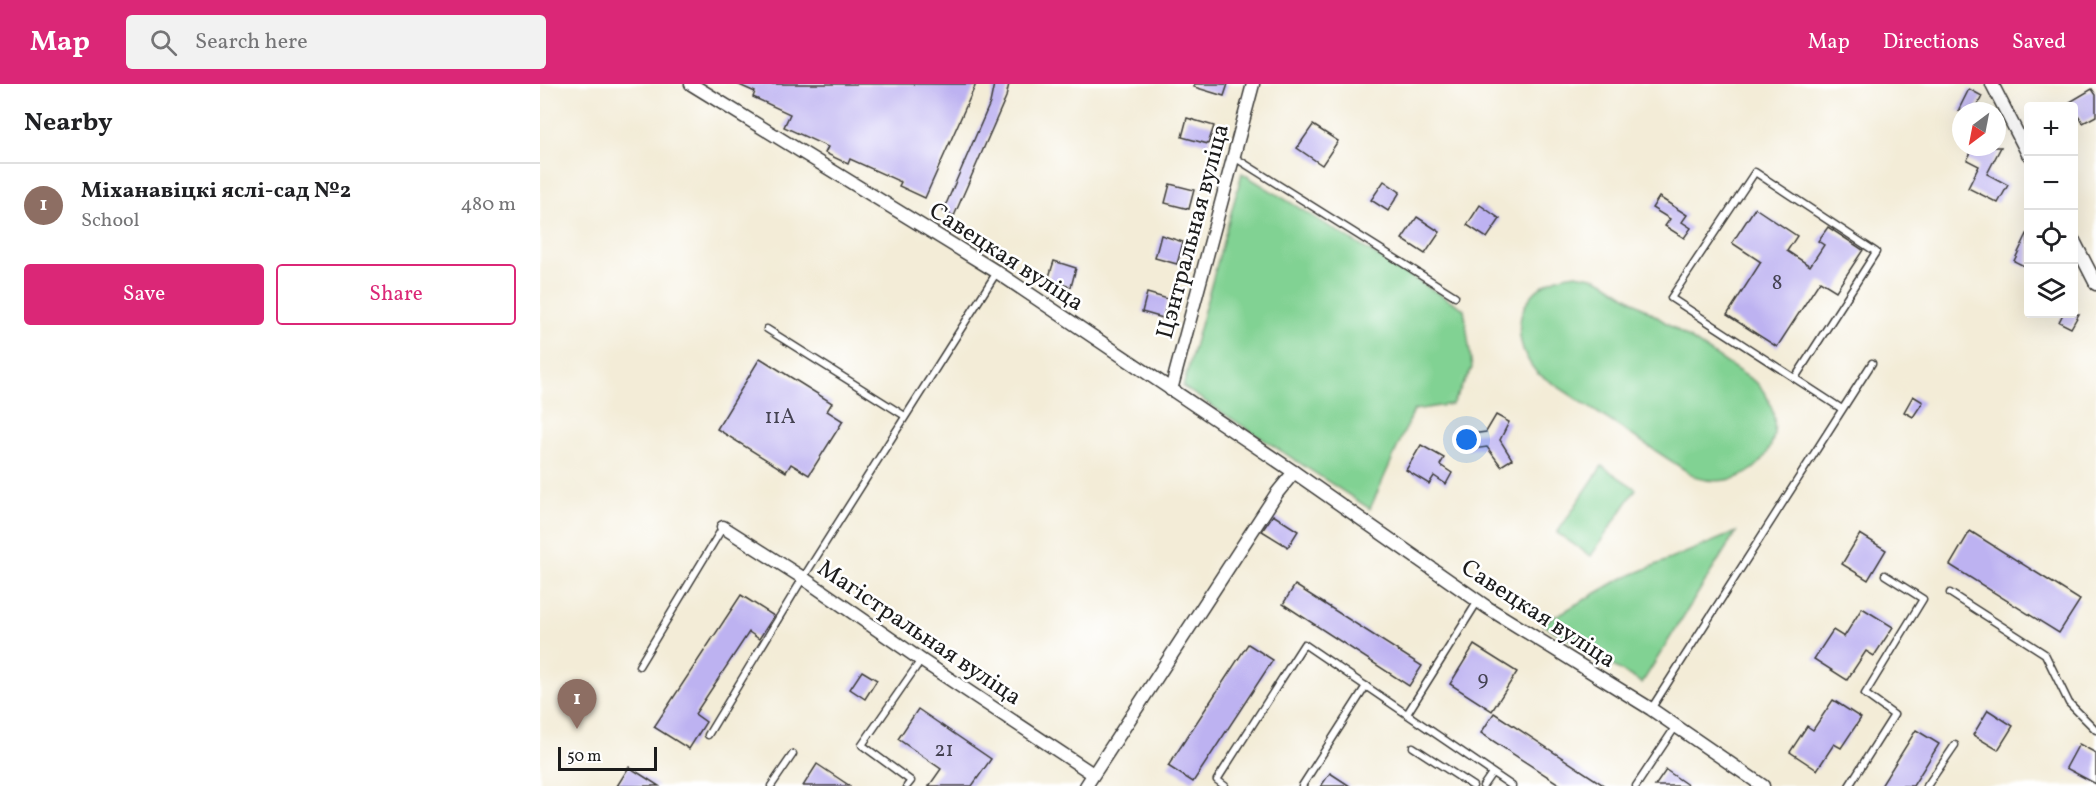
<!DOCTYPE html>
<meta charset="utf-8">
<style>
body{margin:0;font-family:Vollkorn,serif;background:#f2f2f2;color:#202124}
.controls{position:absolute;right:18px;top:18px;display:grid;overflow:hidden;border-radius:6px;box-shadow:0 6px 24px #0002}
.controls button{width:54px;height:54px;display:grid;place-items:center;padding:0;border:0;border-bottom:2px solid #e0e0e0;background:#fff;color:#202124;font:30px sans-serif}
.compass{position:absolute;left:1412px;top:18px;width:54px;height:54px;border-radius:50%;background:#fff;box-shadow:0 6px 24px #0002;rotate:212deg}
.scale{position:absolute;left:18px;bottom:15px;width:99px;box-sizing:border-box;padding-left:6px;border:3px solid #1c1c1c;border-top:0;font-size:16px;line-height:21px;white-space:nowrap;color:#1c1c1c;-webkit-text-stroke:4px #fff;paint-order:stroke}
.you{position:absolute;left:927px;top:356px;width:21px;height:21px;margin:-15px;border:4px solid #fff;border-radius:50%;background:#1a73e8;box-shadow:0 0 0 9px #1a73e833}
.badge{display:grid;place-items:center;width:39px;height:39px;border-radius:50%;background:#db2777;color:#fff;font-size:20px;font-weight:700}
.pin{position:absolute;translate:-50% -50px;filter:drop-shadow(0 2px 3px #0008)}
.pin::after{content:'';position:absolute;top:32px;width:21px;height:18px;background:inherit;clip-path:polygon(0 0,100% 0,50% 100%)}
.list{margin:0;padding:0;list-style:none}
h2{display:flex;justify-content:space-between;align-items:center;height:78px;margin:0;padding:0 24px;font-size:26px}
h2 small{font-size:20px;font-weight:400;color:#757577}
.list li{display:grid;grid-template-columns:39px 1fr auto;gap:18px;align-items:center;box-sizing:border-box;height:84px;padding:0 24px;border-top:2px solid #e0e0e0}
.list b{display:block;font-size:22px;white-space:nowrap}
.list p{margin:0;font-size:20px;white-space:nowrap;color:#757577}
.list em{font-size:20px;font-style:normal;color:#757577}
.actions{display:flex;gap:12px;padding:18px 24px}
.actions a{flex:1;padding:14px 0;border:2px solid #db2777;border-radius:6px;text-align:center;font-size:21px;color:#db2777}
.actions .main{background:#db2777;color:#fff}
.icon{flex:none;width:33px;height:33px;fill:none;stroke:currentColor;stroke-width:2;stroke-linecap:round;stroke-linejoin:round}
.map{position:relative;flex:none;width:1556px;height:702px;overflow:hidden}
header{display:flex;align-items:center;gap:36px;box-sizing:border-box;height:84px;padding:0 30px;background:#db2777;color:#fff}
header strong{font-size:28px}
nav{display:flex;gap:33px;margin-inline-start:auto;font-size:21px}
.search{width:420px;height:54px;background:#f2f2f2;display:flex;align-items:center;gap:15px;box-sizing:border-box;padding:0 21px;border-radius:6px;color:#757577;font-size:22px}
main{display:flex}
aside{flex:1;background:#fff}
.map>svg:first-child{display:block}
.green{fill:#81d293;stroke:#4e7758;stroke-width:1.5}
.building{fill:#bdb2f1}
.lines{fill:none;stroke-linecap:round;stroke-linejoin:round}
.lane-casing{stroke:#3c3b38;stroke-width:9}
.street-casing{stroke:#3c3b38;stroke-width:15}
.lane{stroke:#fff;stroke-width:6}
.street{stroke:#fff;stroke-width:12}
.labels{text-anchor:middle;stroke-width:5;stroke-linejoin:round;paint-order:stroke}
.number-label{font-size:21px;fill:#444251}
.street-label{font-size:24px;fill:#1c1c1c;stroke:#fff}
</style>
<header>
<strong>Map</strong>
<div class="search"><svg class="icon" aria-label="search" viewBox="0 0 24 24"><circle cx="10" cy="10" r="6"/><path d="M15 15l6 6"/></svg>Search here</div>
<nav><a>Map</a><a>Directions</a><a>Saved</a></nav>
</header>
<main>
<aside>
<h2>Nearby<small></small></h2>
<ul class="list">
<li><span class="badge" style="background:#8d6e63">1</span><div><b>Міханавіцкі яслі-сад №2</b><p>School</p></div><em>480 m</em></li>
</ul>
<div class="actions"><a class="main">Save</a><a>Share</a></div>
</aside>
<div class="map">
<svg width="1556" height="702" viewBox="0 0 1556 702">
<rect width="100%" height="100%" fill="#fff"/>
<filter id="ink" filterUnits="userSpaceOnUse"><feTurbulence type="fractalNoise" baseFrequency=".0167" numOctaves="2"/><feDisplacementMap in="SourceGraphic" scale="12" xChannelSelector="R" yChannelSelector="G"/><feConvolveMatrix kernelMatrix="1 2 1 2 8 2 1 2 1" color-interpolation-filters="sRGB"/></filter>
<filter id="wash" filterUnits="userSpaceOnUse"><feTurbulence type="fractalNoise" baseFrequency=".008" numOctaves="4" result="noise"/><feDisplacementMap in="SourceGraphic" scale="24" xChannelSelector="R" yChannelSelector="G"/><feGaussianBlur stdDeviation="1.35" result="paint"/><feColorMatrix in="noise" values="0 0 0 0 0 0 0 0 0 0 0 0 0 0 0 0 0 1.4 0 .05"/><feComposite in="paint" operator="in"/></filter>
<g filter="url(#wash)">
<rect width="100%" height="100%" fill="#f3ecd7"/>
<g class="green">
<path d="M 702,89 L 924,225 L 932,284 L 912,320 L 874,326 L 830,425 L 643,303 Z"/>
<path d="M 1036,190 L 1057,194 L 1066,199 L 1217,299 C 1260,347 1218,411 1157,394 L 997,289 C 962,248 982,195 1036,190 Z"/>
<path d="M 1062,382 L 1096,405 L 1051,472 L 1017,449 Z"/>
<path d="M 1196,448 L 1102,599 L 1002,540 L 1079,496 Z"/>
</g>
<g id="blocks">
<g class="building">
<path d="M 197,0 L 436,0 L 385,114 L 359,102 L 361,98 L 310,75 L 308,80 L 285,69 L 288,63 L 244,43 L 250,30 L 213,13 L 215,8 Z"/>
<path d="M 454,0 L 469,0 L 466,13 L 414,132 L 403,127 L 450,19 Z"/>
<path d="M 654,0 L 688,0 L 684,12 L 654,3 Z"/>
<path d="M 1429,5 L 1442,12 L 1435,27 L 1418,27 Z"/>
<path d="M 1552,5 L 1556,11 L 1556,32 L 1543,39 L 1530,18 Z"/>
<path d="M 647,34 L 674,42 L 668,60 L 642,53 Z"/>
<path d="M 773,41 L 798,57 L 782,81 L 757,64 Z"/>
<path d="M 1434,63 L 1461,63 L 1447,90 L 1468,101 L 1458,119 L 1428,104 L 1439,82 L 1427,76 Z"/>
<path d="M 844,97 L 860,108 L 848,127 L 831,116 Z"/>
<path d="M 630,100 L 654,106 L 649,125 L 625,119 Z"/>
<path d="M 1119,113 L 1147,131 L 1142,138 L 1151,144 L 1144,154 L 1125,142 L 1130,135 L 1112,124 Z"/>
<path d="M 940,121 L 960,135 L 947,154 L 927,141 Z"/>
<path d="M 1215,124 L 1257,152 L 1247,167 L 1270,182 L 1284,161 L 1278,157 L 1288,143 L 1323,166 L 1296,207 L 1280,197 L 1237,263 L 1187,231 L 1221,178 L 1192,159 Z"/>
<path d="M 877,133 L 900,148 L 885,170 L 862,155 Z"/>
<path d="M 1488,148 L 1488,184 L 1474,177 Z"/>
<path d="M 621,151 L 643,158 L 637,180 L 615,174 Z"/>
<path d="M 514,177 L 536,184 L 531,203 L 508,196 Z"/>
<path d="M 607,209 L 628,215 L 623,234 L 602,228 Z"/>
<path d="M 1523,230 L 1539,230 L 1531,244 L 1519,238 Z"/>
<path d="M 220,274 L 292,319 L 287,327 L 303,337 L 269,391 L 251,380 L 246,388 L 177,345 Z"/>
<path d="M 1373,312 L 1383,318 L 1373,333 L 1364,328 Z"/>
<path d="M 956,331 L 969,338 L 960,356 L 972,375 L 961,382 L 947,363 L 926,366 L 924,351 L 946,348 Z"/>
<path d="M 881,361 L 904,374 L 900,381 L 912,389 L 906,400 L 894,392 L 889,400 L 866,386 Z"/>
<path d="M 733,431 L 758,447 L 748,463 L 722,447 Z"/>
<path d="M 1430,447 L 1540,516 L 1519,549 L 1410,481 Z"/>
<path d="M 1320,450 L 1346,466 L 1328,496 L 1302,480 Z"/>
<path d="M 755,501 L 882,582 L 869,602 L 743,520 Z"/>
<path d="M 201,511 L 234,532 L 219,555 L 209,548 L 155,630 L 166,638 L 149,665 L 114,643 Z"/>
<path d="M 1322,524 L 1353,543 L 1334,572 L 1326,567 L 1307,596 L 1274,575 L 1293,546 L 1304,553 Z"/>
<path d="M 708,560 L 733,576 L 653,698 L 628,682 Z"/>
<path d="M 934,561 L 977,588 L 952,627 L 910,600 Z"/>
<path d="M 322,587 L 337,596 L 325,615 L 310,605 Z"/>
<path d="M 1293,616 L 1321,634 L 1301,664 L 1294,660 L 1277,686 L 1250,668 L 1267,642 L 1273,646 Z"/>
<path d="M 378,625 L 451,675 L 432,702 L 389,702 L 401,685 L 358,655 Z"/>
<path d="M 1448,626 L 1473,642 L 1458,666 L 1433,651 Z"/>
<path d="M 954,629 L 1065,702 L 1022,702 L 941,649 Z"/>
<path d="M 1376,646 L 1399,660 L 1373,702 L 1341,702 Z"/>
<path d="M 1539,660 L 1556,669 L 1556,700 L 1526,684 Z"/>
<path d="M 277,680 L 310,702 L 263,702 Z"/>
<path d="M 89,683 L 119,702 L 77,702 Z"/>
<path d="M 1126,686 L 1149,702 L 1115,702 Z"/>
<path d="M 790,689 L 810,702 L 781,702 Z"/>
</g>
</g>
</g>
<g filter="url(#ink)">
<use href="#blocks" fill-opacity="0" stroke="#3c3b38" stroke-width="1.5"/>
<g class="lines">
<g class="lane-casing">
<g id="lane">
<path d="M 694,73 L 915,212"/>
<path d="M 227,245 L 365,332"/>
<path d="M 1255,294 L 1336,168 L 1215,88 L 1131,214 C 1188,251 1245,288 1302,325"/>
<path d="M 1410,509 L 1505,570 L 1529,619 L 1556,646"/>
<path d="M 99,582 L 183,443"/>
<path d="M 1111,625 L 1332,279"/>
<path d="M 867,630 L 938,517"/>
<path d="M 168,651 L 263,494 L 457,188"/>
<path d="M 873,663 L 933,702"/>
<path d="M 231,702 L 253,670"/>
<path d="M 367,702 L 371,697 L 322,661 L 381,576"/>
<path d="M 685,702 L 677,696 L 764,560 L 972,702"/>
<path d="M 762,702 L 826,602"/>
<path d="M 943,702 L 952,689"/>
<path d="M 1096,702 L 1136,642"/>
<path d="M 1309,702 L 1354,631 L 1325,610 L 1383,515 L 1345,491"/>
<path d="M 1387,702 L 1415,661"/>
</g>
</g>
<g class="street-casing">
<g id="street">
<path d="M 151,0 L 457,188 L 754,388"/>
<path d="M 1452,0 L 1488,70"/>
<path d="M 1534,157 L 1556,200"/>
<path d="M 631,306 L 713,0"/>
<path d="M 183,443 L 263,494 L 381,576 L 553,690"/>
<path d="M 546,702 L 737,409 L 754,388 L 948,524 L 1111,625 L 1223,702"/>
</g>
</g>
<use href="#lane" class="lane"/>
<use href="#street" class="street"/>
</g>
</g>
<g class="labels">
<g class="number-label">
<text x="1237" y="205">8</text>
<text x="240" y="339">11А</text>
<text x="943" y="601">9</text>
<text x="404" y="672">21</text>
</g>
<g class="street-label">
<text transform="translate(652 147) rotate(-75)" y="8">Цэнтральная вуліца</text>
<text transform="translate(467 172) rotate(33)" y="8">Савецкая вуліца</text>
<text transform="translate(999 529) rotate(33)" y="8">Савецкая вуліца</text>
<text transform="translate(380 548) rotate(34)" y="8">Магістральная вуліца</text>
</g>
</g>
</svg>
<div class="controls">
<button>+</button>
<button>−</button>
<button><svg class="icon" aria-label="locate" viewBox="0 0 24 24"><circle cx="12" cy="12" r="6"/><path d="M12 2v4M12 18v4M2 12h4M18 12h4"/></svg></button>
<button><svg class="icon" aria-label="layers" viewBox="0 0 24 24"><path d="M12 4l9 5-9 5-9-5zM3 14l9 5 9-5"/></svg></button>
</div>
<svg class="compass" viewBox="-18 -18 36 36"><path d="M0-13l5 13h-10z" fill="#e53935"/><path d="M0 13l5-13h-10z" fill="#757577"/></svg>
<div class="scale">50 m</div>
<div class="you"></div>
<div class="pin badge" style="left:37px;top:645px;background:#8d6e63">1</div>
</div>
</main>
